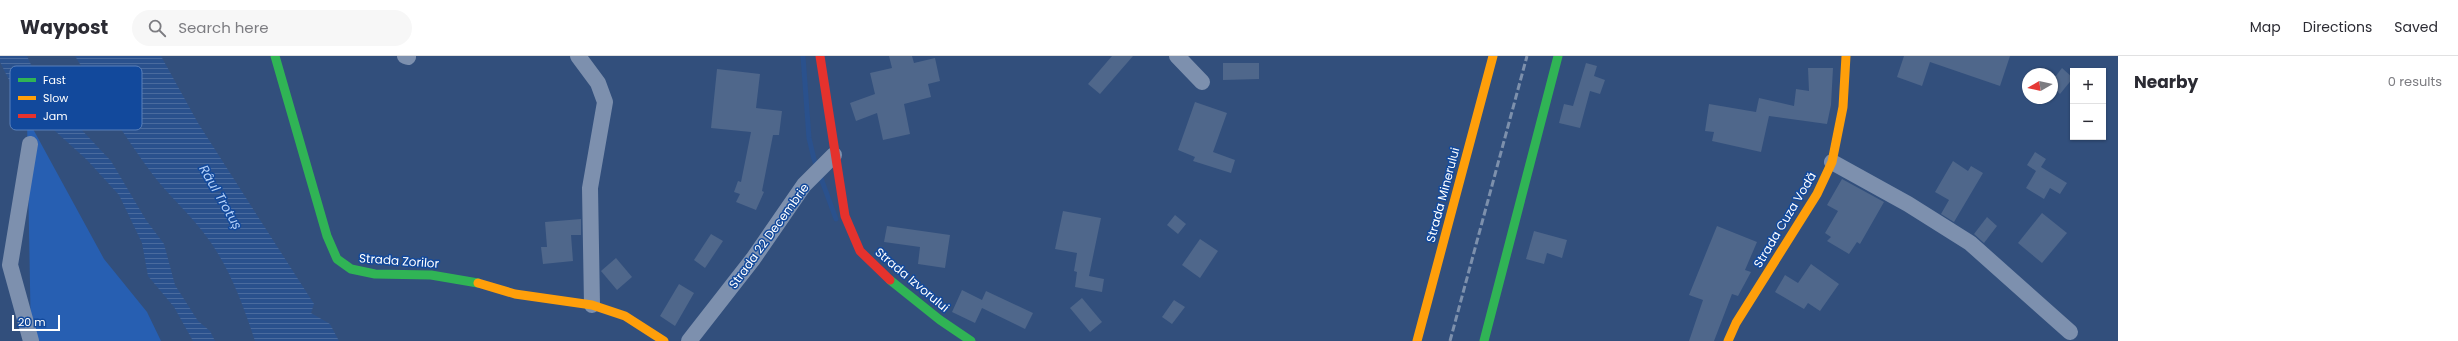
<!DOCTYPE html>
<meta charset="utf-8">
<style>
body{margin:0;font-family:Poppins,sans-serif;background:#f7f7f7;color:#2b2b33}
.controls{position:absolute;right:12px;top:12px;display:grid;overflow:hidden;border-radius:0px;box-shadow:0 1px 3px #0004}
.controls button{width:36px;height:36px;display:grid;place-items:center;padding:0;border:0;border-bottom:1px solid #e1e1e2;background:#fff;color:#2b2b33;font:20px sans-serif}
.compass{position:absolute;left:2022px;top:12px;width:36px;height:36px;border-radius:50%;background:#fff;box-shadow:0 1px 3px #0004;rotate:261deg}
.scale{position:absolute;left:12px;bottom:10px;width:48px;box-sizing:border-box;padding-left:4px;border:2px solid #fff;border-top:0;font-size:11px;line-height:14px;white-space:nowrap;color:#fff;-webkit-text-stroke:3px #12499c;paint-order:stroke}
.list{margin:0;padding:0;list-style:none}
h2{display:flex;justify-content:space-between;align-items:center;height:52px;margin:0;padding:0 16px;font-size:17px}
h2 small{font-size:13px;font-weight:400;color:#7c7c81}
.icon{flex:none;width:22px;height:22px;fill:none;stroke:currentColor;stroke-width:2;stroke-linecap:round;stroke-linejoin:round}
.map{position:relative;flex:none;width:2118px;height:285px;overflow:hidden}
header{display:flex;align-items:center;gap:24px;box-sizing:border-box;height:56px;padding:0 20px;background:#fff;border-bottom:1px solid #e1e1e2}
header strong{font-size:19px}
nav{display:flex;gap:22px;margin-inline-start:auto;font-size:14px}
.search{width:280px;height:36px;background:#f7f7f7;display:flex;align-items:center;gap:10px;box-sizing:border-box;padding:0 14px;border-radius:22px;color:#7c7c81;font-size:15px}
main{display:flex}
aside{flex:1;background:#fff}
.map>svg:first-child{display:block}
.green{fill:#275fb2}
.water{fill:url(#water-rules)}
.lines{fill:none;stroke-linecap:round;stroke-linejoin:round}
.stream{stroke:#2a518d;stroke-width:5}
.building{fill:#4f678b}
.street{stroke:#7d90ae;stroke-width:16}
.fast{stroke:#30b455;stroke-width:9}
.slow{stroke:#ff9f0a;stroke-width:9}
.jam{stroke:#e5322d;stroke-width:9}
.rail{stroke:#7d90ac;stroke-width:3;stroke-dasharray:7 3;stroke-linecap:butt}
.labels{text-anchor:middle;stroke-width:3;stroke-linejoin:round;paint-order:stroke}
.street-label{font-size:12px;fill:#fff;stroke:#12499c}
.water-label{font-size:13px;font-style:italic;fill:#b4d1fa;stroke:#12499c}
.key{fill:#12499c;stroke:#5980ba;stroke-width:1}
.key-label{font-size:11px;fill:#fff}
</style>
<header>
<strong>Waypost</strong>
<div class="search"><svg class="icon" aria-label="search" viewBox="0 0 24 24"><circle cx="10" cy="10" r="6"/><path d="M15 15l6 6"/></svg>Search here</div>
<nav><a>Map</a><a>Directions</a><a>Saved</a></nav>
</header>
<main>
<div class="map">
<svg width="2118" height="285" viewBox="0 0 2118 285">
<defs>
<pattern id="water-rules" width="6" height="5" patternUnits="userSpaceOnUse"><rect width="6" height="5" fill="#2a518d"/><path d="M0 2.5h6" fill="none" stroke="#4a6b9e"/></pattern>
</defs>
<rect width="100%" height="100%" fill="#324f7c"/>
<path class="green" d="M 27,62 L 104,203 L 147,256 L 161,285 L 31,285 Z"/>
<g class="water">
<path d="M 0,0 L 27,0 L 47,43 L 55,33 L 78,70 L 111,105 L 146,164 L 164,188 L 175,229 L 198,265 L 210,275 L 215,285 L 193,285 L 174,251 L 148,220 L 142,187 L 119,139 L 87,104 L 54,74 L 22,50 L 0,6 Z"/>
<path d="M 75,0 L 161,0 L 198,67 L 314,248 L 311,257 L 330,268 L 339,285 L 255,285 C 242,246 229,209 203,176 C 188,156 168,139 153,119 C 125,81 100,41 75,0 Z"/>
</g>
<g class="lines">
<path class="stream" d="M 803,0 L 809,82 L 814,103 L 836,163"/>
</g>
<g class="building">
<path d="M 889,0 L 912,0 L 914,7 L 935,2 L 940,25 L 928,28 L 931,41 L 904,48 L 910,78 L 883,84 L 877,57 L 856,65 L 850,47 L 875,38 L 870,17 L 892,12 Z"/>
<path d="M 1112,0 L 1133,0 L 1100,38 L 1088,28 Z"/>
<path d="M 1904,0 L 2010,0 L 2000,30 L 1930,6 L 1922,30 L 1897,21 Z"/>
<path d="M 1223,7 L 1259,7 L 1259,23 L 1223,24 Z"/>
<path d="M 1586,7 L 1597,10 L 1594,20 L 1605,24 L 1600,38 L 1590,35 L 1580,72 L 1559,67 L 1564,48 L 1573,50 Z"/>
<path d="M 1808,12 L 1833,12 L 1831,49 L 1827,68 L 1769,60 L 1761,96 L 1712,85 L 1714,76 L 1705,75 L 1709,48 L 1756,56 L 1759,42 L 1794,50 L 1796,33 L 1809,35 Z"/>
<path d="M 2062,12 L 2073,22 L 2060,38 L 2052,31 L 2052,25 Z"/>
<path d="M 717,13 L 760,18 L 756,52 L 782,55 L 779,79 L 773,79 L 762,135 L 764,136 L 756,154 L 736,146 L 740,138 L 734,136 L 738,125 L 741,126 L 751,76 L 711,72 Z"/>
<path d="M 1195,46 L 1227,57 L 1213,96 L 1235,104 L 1231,117 L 1193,105 L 1195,101 L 1178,94 Z"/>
<path d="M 2035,96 L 2046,103 L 2041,111 L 2067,127 L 2060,138 L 2050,132 L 2044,143 L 2026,132 L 2036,115 L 2027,109 Z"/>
<path d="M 1953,105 L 1968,115 L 1971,110 L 1983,117 L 1954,166 L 1941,158 L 1949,144 L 1935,136 Z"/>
<path d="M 1842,123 L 1884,146 L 1860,188 L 1857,186 L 1849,198 L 1827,185 L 1831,181 L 1825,177 L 1838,155 L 1827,149 Z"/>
<path d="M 1063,155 L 1101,162 L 1089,220 L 1104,223 L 1102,236 L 1075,231 L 1077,216 L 1074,215 L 1077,197 L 1055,193 Z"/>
<path d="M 2042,157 L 2067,177 L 2042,207 L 2018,187 Z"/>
<path d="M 1175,159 L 1186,168 L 1178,178 L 1167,169 Z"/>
<path d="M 1987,161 L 1997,170 L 1984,187 L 1974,178 Z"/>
<path d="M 581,163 L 581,179 L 571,179 L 573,205 L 543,208 L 541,191 L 547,191 L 545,166 Z"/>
<path d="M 887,170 L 950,179 L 945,212 L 918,208 L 920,191 L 884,186 Z"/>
<path d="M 1717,170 L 1757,186 L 1745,214 L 1751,216 L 1738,240 L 1732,238 L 1714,285 L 1689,285 L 1703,244 L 1689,239 Z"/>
<path d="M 1534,175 L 1567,184 L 1562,202 L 1547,197 L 1544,208 L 1526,203 Z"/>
<path d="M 711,178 L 723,185 L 705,212 L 694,204 Z"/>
<path d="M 1200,183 L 1218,195 L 1200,222 L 1182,209 Z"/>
<path d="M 616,202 L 632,221 L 617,234 L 601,215 Z"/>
<path d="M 1811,208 L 1839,228 L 1820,255 L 1808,247 L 1804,253 L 1775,236 L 1785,219 L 1798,227 Z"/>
<path d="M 679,228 L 694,237 L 675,270 L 660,260 Z"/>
<path d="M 962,234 L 982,244 L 986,235 L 1033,257 L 1025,273 L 982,252 L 975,267 L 952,256 Z"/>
<path d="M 1082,242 L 1102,266 L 1090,276 L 1070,252 Z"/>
<path d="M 1174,244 L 1185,251 L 1172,268 L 1162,261 Z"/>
</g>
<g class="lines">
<g class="street">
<path d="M 405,0 L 408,1"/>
<path d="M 578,0 L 598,27 L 605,46 L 590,132 L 592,249"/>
<path d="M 1177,0 L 1202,26"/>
<path d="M 30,88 L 10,209 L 31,285"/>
<path d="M 1832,106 L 1908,148 L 1970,187 L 2070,276"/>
<path d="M 689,285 L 753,203 L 804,129 L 834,99"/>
</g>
<g class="fast">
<path d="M 275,0 L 327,180 L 337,203 L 351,213 L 375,218 L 431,219 L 478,227"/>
<path d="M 890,224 L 940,264 L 971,285"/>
<path d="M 1484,285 L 1558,0"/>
</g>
<g class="slow">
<path d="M 478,227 L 515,238 L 592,249 L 625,260 L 664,285"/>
<path d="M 1417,285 L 1493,0"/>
<path d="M 1728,285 L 1736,267 L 1817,138 L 1832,106 L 1843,51 L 1846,0"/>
</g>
<path class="jam" d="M 820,0 L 845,160 L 860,195 L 890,224"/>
<path class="rail" d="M 1450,285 L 1527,0"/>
</g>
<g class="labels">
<g class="street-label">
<text transform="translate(1443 139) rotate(-75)" y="4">Strada Minerului</text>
<text transform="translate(1785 164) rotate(-59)" y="4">Strada Cuza Vodă</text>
<text transform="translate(769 180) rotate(-54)" y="4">Strada 22 Decembrie</text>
<text transform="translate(399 205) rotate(4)" y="4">Strada Zorilor</text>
<text transform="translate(912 224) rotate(40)" y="4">Strada Izvorului</text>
</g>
<g class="water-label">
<text transform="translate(221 141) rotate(60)" y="5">Râul Trotuș</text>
</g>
</g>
<rect x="10" y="10" width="132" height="64" rx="6" class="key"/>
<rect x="18" y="22" width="18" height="4" fill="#30b455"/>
<rect x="18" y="40" width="18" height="4" fill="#ff9f0a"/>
<rect x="18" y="58" width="18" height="4" fill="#e5322d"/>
<g class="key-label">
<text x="43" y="28">Fast</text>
<text x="43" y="46">Slow</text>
<text x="43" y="64">Jam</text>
</g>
</svg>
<div class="controls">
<button>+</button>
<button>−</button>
</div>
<svg class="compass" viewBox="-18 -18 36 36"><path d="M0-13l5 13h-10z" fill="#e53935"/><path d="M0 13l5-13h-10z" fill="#7c7c81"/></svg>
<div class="scale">20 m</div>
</div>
<aside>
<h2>Nearby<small>0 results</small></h2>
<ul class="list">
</ul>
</aside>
</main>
